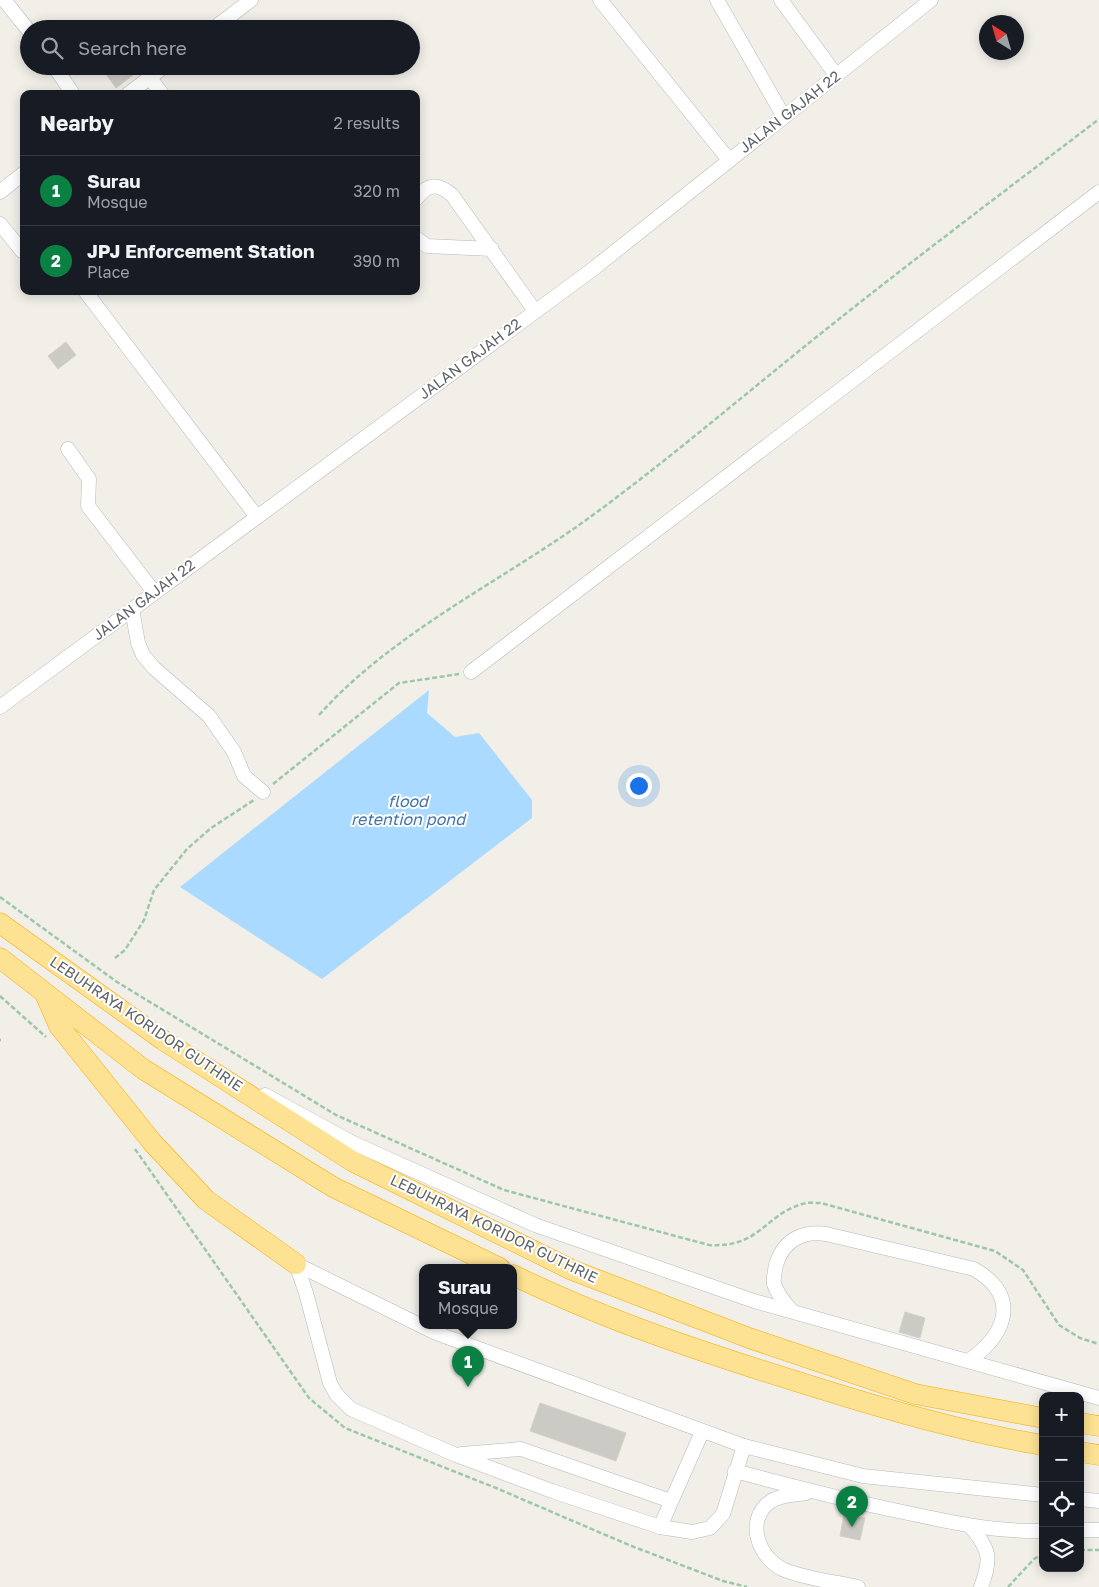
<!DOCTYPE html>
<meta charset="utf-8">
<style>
body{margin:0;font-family:"Golos Text",sans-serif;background:#242831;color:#f1f3f6}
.controls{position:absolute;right:15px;bottom:15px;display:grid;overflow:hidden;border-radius:10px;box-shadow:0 2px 12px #0003}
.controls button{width:45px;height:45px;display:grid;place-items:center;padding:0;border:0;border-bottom:1px solid #363941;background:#171b24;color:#f1f3f6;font:25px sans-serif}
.compass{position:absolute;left:979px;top:15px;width:45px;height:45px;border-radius:50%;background:#171b24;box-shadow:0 2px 12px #0003;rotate:323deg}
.you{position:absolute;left:638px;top:785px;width:18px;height:18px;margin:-12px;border:4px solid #fff;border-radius:50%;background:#1a73e8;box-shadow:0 0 0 8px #1a73e833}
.badge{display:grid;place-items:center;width:32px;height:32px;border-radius:50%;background:#0b8043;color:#fff;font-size:16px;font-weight:700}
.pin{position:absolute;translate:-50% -41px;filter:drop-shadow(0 1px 2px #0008)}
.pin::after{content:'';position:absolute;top:26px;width:18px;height:15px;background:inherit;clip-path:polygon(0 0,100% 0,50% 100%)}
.popup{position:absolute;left:419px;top:1264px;width:98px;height:65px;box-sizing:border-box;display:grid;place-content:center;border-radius:10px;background:#171b24;filter:drop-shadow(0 1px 4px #0005);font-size:16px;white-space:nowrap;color:#9ea1a6}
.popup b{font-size:19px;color:#f1f3f6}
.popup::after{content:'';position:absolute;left:50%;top:100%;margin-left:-10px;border:10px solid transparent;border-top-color:#171b24}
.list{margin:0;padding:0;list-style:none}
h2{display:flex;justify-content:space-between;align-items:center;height:65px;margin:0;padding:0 20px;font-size:21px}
h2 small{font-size:16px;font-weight:400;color:#9ea1a6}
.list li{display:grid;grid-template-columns:32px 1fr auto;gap:15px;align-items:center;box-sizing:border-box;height:70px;padding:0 20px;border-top:1px solid #363941}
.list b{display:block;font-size:19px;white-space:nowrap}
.list p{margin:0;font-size:16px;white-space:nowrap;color:#9ea1a6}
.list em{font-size:16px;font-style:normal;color:#9ea1a6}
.icon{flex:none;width:28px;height:28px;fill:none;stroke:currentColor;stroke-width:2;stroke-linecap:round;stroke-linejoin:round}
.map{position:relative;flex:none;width:1099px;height:1587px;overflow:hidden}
.search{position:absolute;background:#171b24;box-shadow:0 2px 12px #0003;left:20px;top:20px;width:400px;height:55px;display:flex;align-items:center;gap:12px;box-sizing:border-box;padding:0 18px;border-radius:28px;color:#9ea1a6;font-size:19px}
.panel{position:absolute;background:#171b24;box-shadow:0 2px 12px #0003;left:20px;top:90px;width:400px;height:205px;border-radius:10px}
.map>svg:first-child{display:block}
.water{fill:#aadaff}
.building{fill:#cccac5;stroke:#d6d1c6}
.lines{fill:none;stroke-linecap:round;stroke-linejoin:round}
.minor-casing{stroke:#b5b8bc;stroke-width:15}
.highway-casing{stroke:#f9ab00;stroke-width:21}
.path{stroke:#9cc7a9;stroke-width:2.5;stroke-dasharray:5 2.5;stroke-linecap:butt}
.minor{stroke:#fff;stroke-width:14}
.highway{stroke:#fde293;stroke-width:20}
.labels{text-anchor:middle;stroke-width:4;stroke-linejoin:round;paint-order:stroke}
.street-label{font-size:15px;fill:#5f6368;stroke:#fff}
.water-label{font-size:16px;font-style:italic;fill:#4174aa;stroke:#fff}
</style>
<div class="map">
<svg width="1099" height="1587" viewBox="0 0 1099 1587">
<rect width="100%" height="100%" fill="#f1efe8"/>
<path class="water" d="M 429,690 L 427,713 L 455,737 L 479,733 L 532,800 L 532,818 L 322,979 L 180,887 Z"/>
<g class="building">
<path d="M 100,66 L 145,66 L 116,88 Z"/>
<path d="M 66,342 L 76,355 L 58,369 L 48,356 Z"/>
<path d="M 905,1312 L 925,1318 L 920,1338 L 899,1332 Z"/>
<path d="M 540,1403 L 626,1433 L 616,1461 L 530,1431 Z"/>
<path d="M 844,1514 L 865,1518 L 860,1540 L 840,1536 Z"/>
</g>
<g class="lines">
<g class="minor-casing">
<g id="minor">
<path d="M 600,0 L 729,160"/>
<path d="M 717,0 L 784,117"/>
<path d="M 781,0 L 836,75"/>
<path d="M 5,1 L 29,31"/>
<path d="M 213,29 L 251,0"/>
<path d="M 54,66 L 73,94"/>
<path d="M 150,78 L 162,94"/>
<path d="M 128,94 L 165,66"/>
<path d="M 0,192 L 24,173"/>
<path d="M 416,199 C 428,183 438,183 452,195 L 535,311"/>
<path d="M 0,224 L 22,251"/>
<path d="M 416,238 L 427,246 L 492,249"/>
<path d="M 85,291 L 257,517"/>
<path d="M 68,449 L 89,479 L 88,506 L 154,592"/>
<path d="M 132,609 L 138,643 L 143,655 L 154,668 L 209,716 L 234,752 L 244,776 L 263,792"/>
<path d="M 471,672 L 1099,192"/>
<path d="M 0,707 L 593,269 L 931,0"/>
<path d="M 265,1095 L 353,1143 L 535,1225 L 754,1301 L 1099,1398"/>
<path d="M 296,1264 L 436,1333 L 744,1446 L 863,1476 L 1043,1495"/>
<path d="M 296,1264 L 306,1293 L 330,1383 L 336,1394 L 351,1409 L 456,1455 L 552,1491 L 660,1527 L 692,1532 L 710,1528 L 723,1514 L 744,1446"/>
<path d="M 791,1310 C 785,1303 777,1294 774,1284 C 773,1278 775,1271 776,1265 C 783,1241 802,1230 826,1234 L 974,1269 C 1020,1296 1007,1333 970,1360"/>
<path d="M 461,1454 L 521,1449 L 671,1501"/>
<path d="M 735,1471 C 791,1486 846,1500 903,1512 C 949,1522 995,1532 1043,1531"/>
<path d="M 806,1493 C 793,1495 776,1495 766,1505 C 745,1527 762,1562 787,1571 C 809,1579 835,1582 858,1587"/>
<path d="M 1080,1499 L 1099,1501"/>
<path d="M 970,1526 C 990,1550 992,1558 981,1587"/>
<path d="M 660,1527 L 702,1432"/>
<path d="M 1080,1530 L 1099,1530"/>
</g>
</g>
<g class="highway-casing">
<g id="highway">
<path d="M 0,923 L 163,1040 L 352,1161 L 572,1270 L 749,1338 L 915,1394 L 1043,1418"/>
<path d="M 0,958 L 143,1069 L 333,1187 L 500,1268"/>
<path d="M 46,996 L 59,1026 L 152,1142 L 206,1200 L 296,1264"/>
<path d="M 513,1275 C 607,1321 708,1354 808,1385 C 885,1409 963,1432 1043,1445"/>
<path d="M 1080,1423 L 1099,1426"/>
<path d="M 1080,1452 L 1099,1455"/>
</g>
</g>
<g class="path">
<path d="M 319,715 C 395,630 507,579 597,512 C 677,453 752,388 829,327 C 918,256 1009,188 1099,119"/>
<path d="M 273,784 L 399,683 L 459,674"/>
<path d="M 0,897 L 117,982 L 336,1115 L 504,1190 L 709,1245 C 760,1248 763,1216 802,1204 C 808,1202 815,1203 821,1203 L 995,1251 L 1023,1270 L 1059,1325 L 1080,1338 L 1099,1344"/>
<path d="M 115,958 L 125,950 L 144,920 L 154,890 L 187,849 L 211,828 L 254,800"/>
<path d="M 0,996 L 46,1037"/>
<path d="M 0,1040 L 1,1040"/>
<path d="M 135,1149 L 309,1398 L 345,1428 L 496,1488 L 629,1545 L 723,1581 L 747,1587"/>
<path d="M 1080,1550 L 1099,1550"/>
<path d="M 1008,1587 L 1034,1559 L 1043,1554"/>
</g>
<use href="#minor" class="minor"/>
<use href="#highway" class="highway"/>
</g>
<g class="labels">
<g class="street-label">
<text transform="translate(790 112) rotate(-38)" y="5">JALAN GAJAH 22</text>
<text transform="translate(470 359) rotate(-37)" y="5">JALAN GAJAH 22</text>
<text transform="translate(144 600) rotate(-37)" y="5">JALAN GAJAH 22</text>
<text transform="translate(146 1024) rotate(34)" y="5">LEBUHRAYA KORIDOR GUTHRIE</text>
<text transform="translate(494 1229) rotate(26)" y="5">LEBUHRAYA KORIDOR GUTHRIE</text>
</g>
<g class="water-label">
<text x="408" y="807">flood<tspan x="408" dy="18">retention pond</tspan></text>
</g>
</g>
</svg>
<div class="controls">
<button>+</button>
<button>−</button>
<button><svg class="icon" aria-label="locate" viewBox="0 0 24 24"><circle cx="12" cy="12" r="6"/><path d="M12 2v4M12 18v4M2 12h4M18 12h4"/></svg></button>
<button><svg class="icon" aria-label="layers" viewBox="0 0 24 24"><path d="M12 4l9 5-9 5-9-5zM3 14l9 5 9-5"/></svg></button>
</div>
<svg class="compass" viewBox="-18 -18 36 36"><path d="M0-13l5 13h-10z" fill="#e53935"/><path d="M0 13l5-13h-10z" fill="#9ea1a6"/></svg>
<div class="you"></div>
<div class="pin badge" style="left:468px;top:1387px">1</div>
<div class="popup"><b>Surau</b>Mosque</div>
<div class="pin badge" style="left:852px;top:1527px">2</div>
<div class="search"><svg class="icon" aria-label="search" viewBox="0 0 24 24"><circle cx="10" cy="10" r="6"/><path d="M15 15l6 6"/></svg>Search here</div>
<section class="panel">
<h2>Nearby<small>2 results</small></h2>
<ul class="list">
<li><span class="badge">1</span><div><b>Surau</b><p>Mosque</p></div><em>320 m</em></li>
<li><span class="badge">2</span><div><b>JPJ Enforcement Station</b><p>Place</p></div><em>390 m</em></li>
</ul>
</section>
</div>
